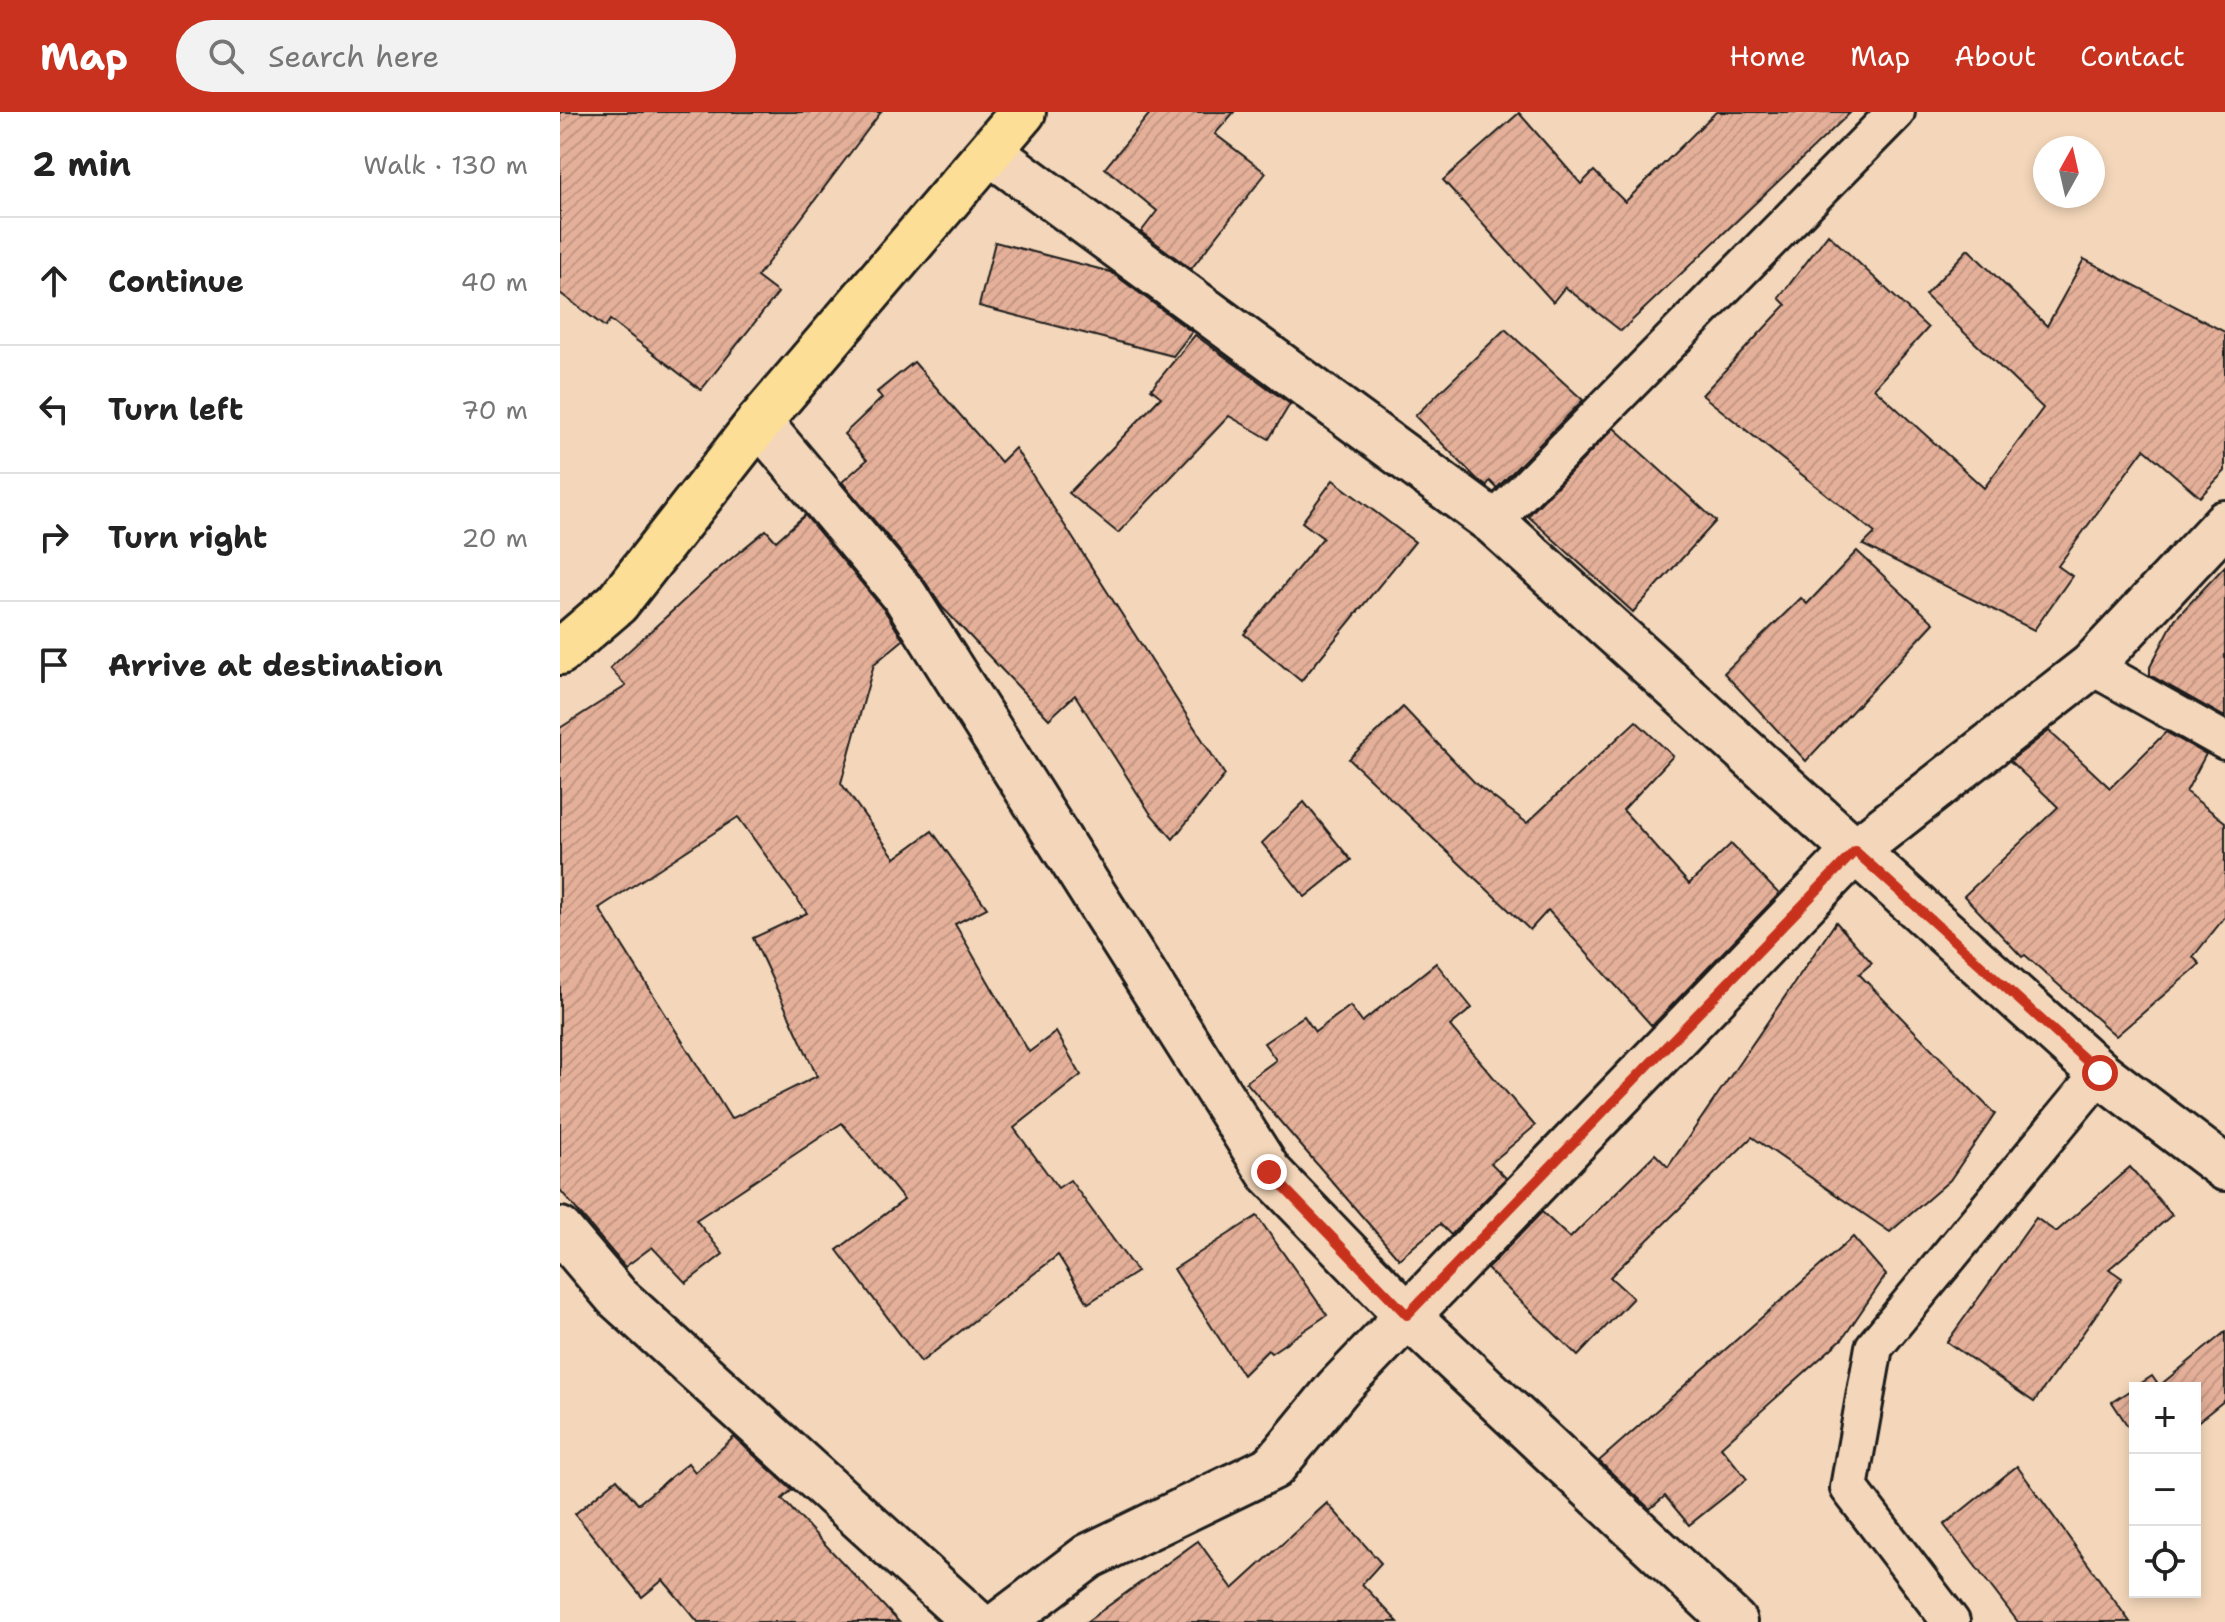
<!DOCTYPE html>
<meta charset="utf-8">
<style>
body{margin:0;font-family:"Shantell Sans",sans-serif;background:#f2f2f2;color:#222}
.controls{position:absolute;right:24px;bottom:24px;display:grid;overflow:hidden;border-radius:0px;box-shadow:0 4px 12px #0003}
.controls button{width:72px;height:72px;display:grid;place-items:center;padding:0;border:0;border-bottom:2px solid #e0e0e0;background:#fff;color:#222;font:40px sans-serif}
.compass{position:absolute;left:1473px;top:24px;width:72px;height:72px;border-radius:50%;background:#fff;box-shadow:0 4px 12px #0003;rotate:8deg}
.stop{position:absolute;width:24px;height:24px;margin:-18px;border:6px solid #c8321e;border-radius:50%;background:#fff}
.stop.end{background:#c8321e;border-color:#fff;box-shadow:0 2px 8px #0008}
.list{margin:0;padding:0;list-style:none}
h2{display:flex;justify-content:space-between;align-items:center;height:104px;margin:0;padding:0 32px;font-size:34px}
h2 small{font-size:26px;font-weight:400;color:#767676}
.list li{display:grid;grid-template-columns:52px 1fr auto;gap:24px;align-items:center;box-sizing:border-box;height:128px;padding:0 32px;border-top:2px solid #e0e0e0}
.list b{display:block;font-size:30px;white-space:nowrap}
.list em{font-size:26px;font-style:normal;color:#767676}
.icon{flex:none;width:44px;height:44px;fill:none;stroke:currentColor;stroke-width:2;stroke-linecap:round;stroke-linejoin:round}
.map{position:relative;flex:none;width:1665px;height:1510px;overflow:hidden}
header{display:flex;align-items:center;gap:48px;box-sizing:border-box;height:112px;padding:0 40px;background:#c8321e;color:#fff}
header strong{font-size:38px}
nav{display:flex;gap:44px;margin-inline-start:auto;font-size:28px}
.search{width:560px;height:72px;background:#f2f2f2;display:flex;align-items:center;gap:20px;box-sizing:border-box;padding:0 28px;border-radius:44px;color:#767676;font-size:30px}
main{display:flex}
aside{flex:1;background:#fff}
.map>svg:first-child{display:block}
.building{fill:url(#building-hatch);stroke:#1c1c1c;stroke-width:2;fill-rule:evenodd}
.lines{fill:none;stroke-linecap:round;stroke-linejoin:round}
.lane-casing{stroke:#1c1c1c;stroke-width:42}
.street-casing{stroke:#1c1c1c;stroke-width:50}
.primary-casing{stroke:#1c1c1c;stroke-width:50}
.lane{stroke:#f4d7ba;stroke-width:36}
.street{stroke:#f4d7ba;stroke-width:44}
.primary{stroke:#fdde96;stroke-width:44}
.route{stroke:#c8321e;stroke-width:10}
</style>
<header>
<strong>Map</strong>
<div class="search"><svg class="icon" aria-label="search" viewBox="0 0 24 24"><circle cx="10" cy="10" r="6"/><path d="M15 15l6 6"/></svg>Search here</div>
<nav><a>Home</a><a>Map</a><a>About</a><a>Contact</a></nav>
</header>
<main>
<aside>
<h2>2 min<small>Walk · 130 m</small></h2>
<ul class="list">
<li><svg class="icon" aria-label="ahead" viewBox="0 0 24 24"><path d="M12 20V5M6 11l6-6 6 6"/></svg><div><b>Continue</b></div><em>40 m</em></li>
<li><svg class="icon" aria-label="left" viewBox="0 0 24 24"><path d="M17 20v-9H6M10 6l-5 5 5 5"/></svg><div><b>Turn left</b></div><em>70 m</em></li>
<li><svg class="icon" aria-label="right" viewBox="0 0 24 24"><path d="M7 20v-9h11M14 6l5 5-5 5"/></svg><div><b>Turn right</b></div><em>20 m</em></li>
<li><svg class="icon" aria-label="arrive" viewBox="0 0 24 24"><path d="M6 21V4h12l-3 4 3 4H6"/></svg><div><b>Arrive at destination</b></div></li>
</ul>
</aside>
<div class="map">
<svg width="1665" height="1510" viewBox="0 0 1665 1510">
<defs>
<pattern id="building-hatch" width="6" height="6" patternUnits="userSpaceOnUse" patternTransform="scale(2)"><rect width="6" height="6" fill="#e5b099"/><path d="M-1 1l2-2M0 6l6-6M5 7l2-2" fill="none" stroke="#c49783"/></pattern>
</defs>
<rect width="100%" height="100%" fill="#f4d7ba"/>
<filter id="ink" filterUnits="userSpaceOnUse"><feTurbulence type="fractalNoise" baseFrequency=".0125" numOctaves="2"/><feDisplacementMap in="SourceGraphic" scale="16" xChannelSelector="R" yChannelSelector="G"/><feConvolveMatrix kernelMatrix="1 2 1 2 8 2 1 2 1" color-interpolation-filters="sRGB"/></filter>
<g filter="url(#ink)">
<g class="building">
<path d="M 0,0 L 321,0 L 197,165 L 218,181 L 141,278 L 50,208 L 45,215 L 0,181 Z"/>
<path d="M 591,0 L 674,0 L 655,22 L 706,61 L 631,157 L 581,120 L 597,99 L 545,56 Z"/>
<path d="M 1156,0 L 1291,0 L 1061,219 L 1005,175 L 993,190 L 883,68 L 959,1 L 1021,72 L 1034,59 L 1065,90 Z"/>
<path d="M 1268,122 L 1368,216 L 1314,276 L 1424,376 L 1483,296 L 1365,183 L 1408,137 L 1487,214 L 1524,147 L 1665,220 L 1665,359 L 1640,385 L 1584,337 L 1498,454 L 1512,464 L 1474,518 L 1303,433 L 1315,421 L 1142,283 L 1226,193 L 1219,186 Z"/>
<path d="M 435,130 L 551,160 L 632,220 L 613,244 L 419,194 Z"/>
<path d="M 945,217 L 1023,288 L 937,376 L 930,369 L 926,374 L 917,367 L 855,304 Z"/>
<path d="M 635,223 L 730,292 L 709,327 L 669,304 L 558,421 L 509,381 L 601,285 L 591,277 Z"/>
<path d="M 354,250 L 441,350 L 455,336 L 665,663 L 613,727 L 590,701 L 515,583 L 489,607 L 382,495 L 364,468 L 282,370 L 307,348 L 284,322 L 322,286 L 317,280 Z"/>
<path d="M 1054,316 L 1156,409 L 1073,500 L 968,404 Z"/>
<path d="M 773,368 L 855,430 L 741,569 L 684,522 L 763,426 L 742,410 Z"/>
<path d="M 245,403 L 325,499 L 343,528 L 314,552 L 281,671 L 335,746 L 372,719 L 427,796 L 395,812 L 469,940 L 496,920 L 521,963 L 454,1016 L 498,1076 L 510,1068 L 577,1160 L 528,1191 L 498,1143 L 361,1250 L 277,1138 L 344,1088 L 282,1011 L 136,1108 L 163,1142 L 126,1171 L 92,1135 L 65,1155 L 0,1078 L 0,616 L 66,574 L 50,556 L 155,460 L 206,418 L 216,429 ZM 178,705 L 247,801 L 193,826 L 257,964 L 171,1007 L 39,796 Z"/>
<path d="M 1297,439 L 1374,511 L 1246,649 L 1164,561 L 1241,486 L 1247,492 Z"/>
<path d="M 1665,454 L 1665,605 L 1590,563 L 1590,555 L 1615,507 Z"/>
<path d="M 843,595 L 917,673 L 967,711 L 1076,609 L 1113,644 L 1063,698 L 1129,772 L 1171,732 L 1219,782 L 1092,914 L 988,798 L 970,818 L 789,647 Z"/>
<path d="M 1489,619 L 1550,676 L 1606,620 L 1646,642 L 1626,680 L 1665,710 L 1665,805 L 1633,845 L 1640,852 L 1556,924 L 1465,843 L 1462,845 L 1404,784 L 1498,695 L 1450,649 Z"/>
<path d="M 744,690 L 791,748 L 745,785 L 702,731 Z"/>
<path d="M 1276,810 L 1312,851 L 1299,862 L 1435,1002 L 1390,1068 L 1330,1120 L 1192,1025 L 1050,1165 L 1073,1186 L 1018,1244 L 927,1157 L 982,1100 L 1010,1126 L 1095,1042 L 1108,1055 Z"/>
<path d="M 876,851 L 912,896 L 890,914 L 975,1014 L 931,1051 L 946,1066 L 891,1123 L 880,1112 L 839,1147 L 686,970 L 716,948 L 704,931 L 744,904 L 755,920 L 790,894 L 802,910 Z"/>
<path d="M 1570,1055 L 1612,1103 L 1549,1157 L 1562,1166 L 1474,1290 L 1387,1230 L 1476,1106 L 1496,1120 Z"/>
<path d="M 697,1104 L 767,1203 L 711,1241 L 708,1238 L 683,1263 L 614,1157 Z"/>
<path d="M 1293,1125 L 1326,1163 L 1283,1226 L 1161,1335 L 1187,1367 L 1129,1413 L 1105,1384 L 1090,1397 L 1039,1349 Z"/>
<path d="M 1665,1220 L 1665,1288 L 1635,1312 L 1635,1276 L 1575,1276 L 1575,1325 L 1552,1290 L 1592,1264 L 1599,1274 Z"/>
<path d="M 174,1325 L 232,1378 L 222,1387 L 339,1510 L 138,1510 L 103,1468 L 82,1485 L 15,1402 L 57,1367 L 78,1392 L 128,1351 L 135,1360 Z"/>
<path d="M 1457,1354 L 1570,1510 L 1458,1510 L 1384,1413 Z"/>
<path d="M 767,1391 L 821,1451 L 802,1472 L 838,1510 L 526,1510 L 638,1429 L 673,1477 Z"/>
</g>
<g class="lines">
<g class="lane-casing">
<g id="lane">
<path d="M 933,410 L 1336,0"/>
<path d="M 1531,554 L 1665,629"/>
<path d="M 1391,1510 L 1289,1376 L 1314,1235 L 1540,961"/>
</g>
</g>
<g class="street-casing">
<g id="street">
<path d="M 430,40 L 933,410 L 1540,961 L 1665,1056"/>
<path d="M 199,310 L 345,484 L 709,1060 L 847,1203 L 1174,1510"/>
<path d="M 0,1118 L 57,1185 L 415,1510"/>
<path d="M 442,1510 L 529,1444 L 713,1355 L 778,1276 L 1295,739 L 1531,554 L 1665,411"/>
</g>
</g>
<g class="primary-casing">
<path id="primary" d="M 0,540 L 57,491 L 199,310 L 463,0"/>
</g>
<use href="#lane" class="lane"/>
<use href="#street" class="street"/>
<use href="#primary" class="primary"/>
</g>
</g>
<g class="lines" filter="url(#ink)">
<path class="route" d="M 709,1060 L 847,1203 L 1295,739 L 1540,961"/>
</g>
</svg>
<div class="controls">
<button>+</button>
<button>−</button>
<button><svg class="icon" aria-label="locate" viewBox="0 0 24 24"><circle cx="12" cy="12" r="6"/><path d="M12 2v4M12 18v4M2 12h4M18 12h4"/></svg></button>
</div>
<svg class="compass" viewBox="-18 -18 36 36"><path d="M0-13l5 13h-10z" fill="#e53935"/><path d="M0 13l5-13h-10z" fill="#767676"/></svg>
<div class="stop" style="left:1540px;top:961px"></div>
<div class="stop end" style="left:709px;top:1060px"></div>
</div>
</main>
